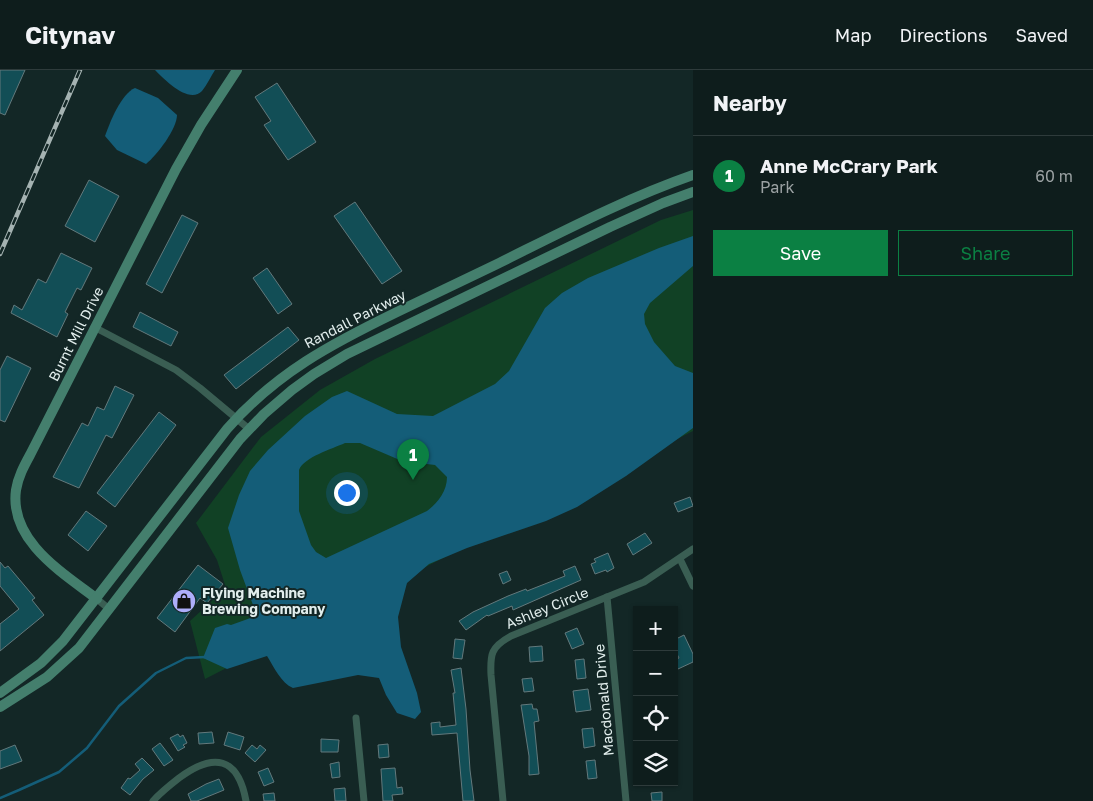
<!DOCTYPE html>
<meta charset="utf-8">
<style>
body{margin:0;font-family:"Golos Text",sans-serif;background:#1c2a29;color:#f1f3f6}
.controls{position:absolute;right:15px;bottom:15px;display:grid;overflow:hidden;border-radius:0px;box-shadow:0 1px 4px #0004}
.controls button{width:45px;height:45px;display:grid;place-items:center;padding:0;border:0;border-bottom:1px solid #2e3b3b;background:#0e1d1c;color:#f1f3f6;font:25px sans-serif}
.you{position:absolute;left:346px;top:422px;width:18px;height:18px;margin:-12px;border:4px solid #fff;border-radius:50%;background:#1a73e8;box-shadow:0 0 0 8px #1a73e833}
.badge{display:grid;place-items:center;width:32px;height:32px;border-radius:50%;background:#0b8043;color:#fff;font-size:16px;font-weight:700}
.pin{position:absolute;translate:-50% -41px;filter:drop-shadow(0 1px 2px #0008)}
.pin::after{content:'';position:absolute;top:26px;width:18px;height:15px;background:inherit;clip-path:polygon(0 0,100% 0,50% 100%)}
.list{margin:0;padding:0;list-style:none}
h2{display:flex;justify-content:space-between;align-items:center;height:65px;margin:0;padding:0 20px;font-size:21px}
h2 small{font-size:16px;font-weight:400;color:#9ba2a3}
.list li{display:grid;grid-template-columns:32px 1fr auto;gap:15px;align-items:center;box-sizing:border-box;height:80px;padding:0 20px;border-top:1px solid #2e3b3b}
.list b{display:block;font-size:19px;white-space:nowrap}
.list p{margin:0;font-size:16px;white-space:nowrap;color:#9ba2a3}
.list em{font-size:16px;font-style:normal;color:#9ba2a3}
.actions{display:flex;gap:10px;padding:15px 20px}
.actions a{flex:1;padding:11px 0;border:1px solid #0b8043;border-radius:0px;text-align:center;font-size:18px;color:#0b8043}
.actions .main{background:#0b8043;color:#fff}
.icon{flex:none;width:28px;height:28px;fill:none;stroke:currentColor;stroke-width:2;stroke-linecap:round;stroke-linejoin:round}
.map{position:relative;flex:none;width:693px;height:731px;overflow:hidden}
header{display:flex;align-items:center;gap:30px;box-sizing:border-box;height:70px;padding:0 25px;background:#0e1d1c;border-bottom:1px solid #2e3b3b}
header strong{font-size:24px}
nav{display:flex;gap:28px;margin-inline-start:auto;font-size:18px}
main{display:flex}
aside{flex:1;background:#0e1d1c}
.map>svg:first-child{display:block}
.green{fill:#114125}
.water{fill:#145d78;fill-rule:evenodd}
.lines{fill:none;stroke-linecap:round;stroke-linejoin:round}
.stream{stroke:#145d78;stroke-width:2.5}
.building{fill:#124e56;stroke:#63797c}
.street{stroke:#3a5e53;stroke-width:7}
.secondary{stroke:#447f6d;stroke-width:10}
.rail-casing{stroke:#a5b3b2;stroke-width:4.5}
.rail{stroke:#132726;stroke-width:2.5;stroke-dasharray:8;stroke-linecap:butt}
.labels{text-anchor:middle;stroke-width:4;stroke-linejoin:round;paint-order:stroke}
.street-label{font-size:14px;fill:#e2eeed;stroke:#132726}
.poi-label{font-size:14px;font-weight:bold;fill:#e2eeed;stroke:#132726;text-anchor:start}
</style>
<header>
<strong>Citynav</strong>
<nav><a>Map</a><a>Directions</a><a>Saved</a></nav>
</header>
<main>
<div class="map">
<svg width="693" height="731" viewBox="0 0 693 731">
<rect width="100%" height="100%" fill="#132726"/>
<path class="green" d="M 693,140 L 693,361 L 205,609 L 190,551 L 226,518 L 217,490 L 196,453 L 261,367 L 320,320 L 375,289 L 661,150 Z"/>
<g class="water">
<path d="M 155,0 L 215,0 C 211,6 207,15 202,21 C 189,35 164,9 155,0 Z"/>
<path d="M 135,18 L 158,28 L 177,45 C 177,59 157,85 146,94 L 117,80 L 105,66 C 110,52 121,24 135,18 Z"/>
<path d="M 693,166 L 693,196 L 650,233 L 644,244 L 645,254 L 654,272 L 675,296 L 693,303 L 693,358 L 626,406 L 577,437 L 546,451 L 467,478 L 429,494 L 407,513 L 398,547 L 401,577 L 417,623 L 421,642 L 415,649 L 397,643 L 386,625 L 379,608 L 358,605 L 293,618 C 281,613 274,597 267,586 L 227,599 L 203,588 L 215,558 L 227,554 L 231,555 L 245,550 L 253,547 L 256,543 L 240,500 L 228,458 L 239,425 L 250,401 L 268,380 L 305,346 L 332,327 L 347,321 L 397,344 L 433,346 L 495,314 L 509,301 L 545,238 L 562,223 L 588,208 L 659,178 ZM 345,373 L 360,373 L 402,391 L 435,395 L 447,407 C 447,421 438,433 427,441 L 326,488 L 316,482 L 311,475 L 299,441 L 299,400 C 304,387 332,379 345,373 Z"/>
</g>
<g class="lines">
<path class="stream" d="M 0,728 L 19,720 L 59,702 L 87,678 L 119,636 L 156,603 L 186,588 L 205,587"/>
</g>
<g class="building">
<path d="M 0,0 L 25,0 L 5,45 L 0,43 Z"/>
<path d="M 277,13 L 316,72 L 288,90 L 264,55 L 271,51 L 255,27 Z"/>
<path d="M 89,110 L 119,126 L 95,172 L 65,156 Z"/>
<path d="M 355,132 L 402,201 L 382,214 L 334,146 Z"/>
<path d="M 182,145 L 198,153 L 162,223 L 146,214 Z"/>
<path d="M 61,183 L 92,198 L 81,220 L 77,218 L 65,242 L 68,244 L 57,267 L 11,243 L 14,235 L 22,240 L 38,209 L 46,213 Z"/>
<path d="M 267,198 L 292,234 L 278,244 L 253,208 Z"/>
<path d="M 140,242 L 178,262 L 171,276 L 133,257 Z"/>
<path d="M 288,257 L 299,270 L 236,319 L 224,305 Z"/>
<path d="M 7,286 L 31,298 L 5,352 L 0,350 L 0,300 Z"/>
<path d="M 115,316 L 134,325 L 112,368 L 106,365 L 79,418 L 53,407 L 82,353 L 88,356 L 97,337 L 104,340 Z"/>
<path d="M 159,342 L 176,355 L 115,437 L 97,423 Z"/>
<path d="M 690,427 L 693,436 L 678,442 L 674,433 Z"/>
<path d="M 86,441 L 107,456 L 88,481 L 68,465 Z"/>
<path d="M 645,463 L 652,473 L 633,485 L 627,474 Z"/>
<path d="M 608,483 L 614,498 L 607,502 L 606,500 L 595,504 L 591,494 L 596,492 L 594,489 Z"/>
<path d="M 0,492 L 5,498 L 8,496 L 35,528 L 32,530 L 44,545 L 0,581 L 0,554 L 19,539 L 0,516 Z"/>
<path d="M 198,495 L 223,514 L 207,533 L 200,528 L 175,562 L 157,548 Z"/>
<path d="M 575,496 L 581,510 L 513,540 L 512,536 L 488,546 L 487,545 L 466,560 L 459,551 L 473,542 L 508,526 L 526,519 L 527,521 L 565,506 L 563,501 Z"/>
<path d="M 507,501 L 511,510 L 503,514 L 499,504 Z"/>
<path d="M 577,558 L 584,574 L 572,579 L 565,563 Z"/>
<path d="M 684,565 L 693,584 L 693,592 L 678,599 L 675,590 L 679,588 L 674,578 L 674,570 Z"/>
<path d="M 455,569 L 465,570 L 462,589 L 453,588 Z"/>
<path d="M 542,576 L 543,591 L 530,592 L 529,577 Z"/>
<path d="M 584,589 L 586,608 L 577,609 L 575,590 Z"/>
<path d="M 461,598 L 466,639 L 470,700 L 474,731 L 463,731 L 457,663 L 432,665 L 431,653 L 440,652 L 440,657 L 456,655 L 453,623 L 455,623 L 451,600 Z"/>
<path d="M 532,608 L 534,621 L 524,622 L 522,609 Z"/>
<path d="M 588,619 L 591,640 L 576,642 L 573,621 Z"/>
<path d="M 532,634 L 533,639 L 537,639 L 539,651 L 534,652 L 539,704 L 529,705 L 529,686 L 521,635 Z"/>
<path d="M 593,658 L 595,676 L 584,678 L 582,659 Z"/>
<path d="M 212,662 L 214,673 L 199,674 L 198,663 Z"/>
<path d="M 228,662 L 244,667 L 240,680 L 224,675 Z"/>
<path d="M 178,664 L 180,667 L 183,665 L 187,673 L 183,675 L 185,677 L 178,681 L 170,668 Z"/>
<path d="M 321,669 L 339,670 L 338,682 L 321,682 Z"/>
<path d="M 160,673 L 173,690 L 164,696 L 152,679 Z"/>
<path d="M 388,674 L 389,687 L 379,688 L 378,675 Z"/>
<path d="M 15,675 L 22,691 L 0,699 L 0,681 Z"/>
<path d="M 252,675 L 257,679 L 260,675 L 266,680 L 255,692 L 245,683 Z"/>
<path d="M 142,688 L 154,700 L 143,709 L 130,725 L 121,718 L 128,708 L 130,709 L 140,700 L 135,694 Z"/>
<path d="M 595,690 L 597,708 L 588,709 L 586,691 Z"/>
<path d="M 339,692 L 340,707 L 332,708 L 330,694 Z"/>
<path d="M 268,698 L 274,712 L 264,716 L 258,702 Z"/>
<path d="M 395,698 L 397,718 L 402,717 L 403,724 L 392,725 L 393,731 L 383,731 L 381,699 Z"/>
<path d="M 219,709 L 224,720 L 197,731 L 191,731 L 188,724 L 206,714 Z"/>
<path d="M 345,718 L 346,731 L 335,731 L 334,719 Z"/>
<path d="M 662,722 L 662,731 L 652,731 L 651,723 Z"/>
<path d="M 274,723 L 275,731 L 264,731 L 263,724 Z"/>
</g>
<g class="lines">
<g class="street">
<path d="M 94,257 L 176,300 L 200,318 L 249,359"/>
<path d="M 680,489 L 693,516"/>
<path d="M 607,527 L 626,731"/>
<path d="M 97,529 L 109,539"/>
<path d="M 356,648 L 364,731"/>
<path d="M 153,731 C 161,722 170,715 179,708 C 214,682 238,687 246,731"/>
<path d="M 503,731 L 491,605 C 490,584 491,577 511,566 L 644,512 L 693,479"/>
</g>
<g class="secondary">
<path d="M 97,529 C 63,503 9,471 16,420 C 18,407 24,396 30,385 L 176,99 L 201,55 L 237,0"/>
<path d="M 0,623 L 41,593 L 63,571 L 227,359 C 276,303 331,274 397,242 C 429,227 461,211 493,196 C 558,164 624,129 693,105"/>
<path d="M 0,637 L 47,607 L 79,578 L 240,369 L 264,344 L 292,320 L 314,304 L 347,284 L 610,157 L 663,133 L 693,122"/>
</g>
<g class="rail-casing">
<path id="rail" d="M 0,184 L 80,0"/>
</g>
<use href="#rail" class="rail"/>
</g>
<defs>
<g id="shop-disc" transform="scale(1.25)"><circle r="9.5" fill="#aeaefa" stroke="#132726"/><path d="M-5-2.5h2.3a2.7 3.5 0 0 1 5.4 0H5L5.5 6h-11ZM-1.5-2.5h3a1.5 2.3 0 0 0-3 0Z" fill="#111"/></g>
</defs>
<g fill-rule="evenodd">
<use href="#shop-disc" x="184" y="531"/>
</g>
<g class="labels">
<g class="street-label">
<text transform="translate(355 249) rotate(-27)" y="5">Randall Parkway</text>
<text transform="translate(76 264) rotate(-63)" y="5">Burnt Mill Drive</text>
<text transform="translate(547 538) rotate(-22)" y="5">Ashley Circle</text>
<text transform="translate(604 630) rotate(-95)" y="5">Macdonald Drive</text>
</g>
<g class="poi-label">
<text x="202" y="528">Flying Machine<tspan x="202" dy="16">Brewing Company</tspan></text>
</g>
</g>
</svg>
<div class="controls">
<button>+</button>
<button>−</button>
<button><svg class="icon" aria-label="locate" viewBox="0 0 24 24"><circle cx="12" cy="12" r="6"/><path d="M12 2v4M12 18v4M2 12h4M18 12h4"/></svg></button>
<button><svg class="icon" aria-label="layers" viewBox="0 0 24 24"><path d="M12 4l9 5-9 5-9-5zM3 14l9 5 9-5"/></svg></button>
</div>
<div class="you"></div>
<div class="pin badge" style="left:413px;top:410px">1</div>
</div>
<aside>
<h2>Nearby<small></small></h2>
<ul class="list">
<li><span class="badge">1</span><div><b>Anne McCrary Park</b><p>Park</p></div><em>60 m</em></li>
</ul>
<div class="actions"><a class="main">Save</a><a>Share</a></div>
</aside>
</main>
